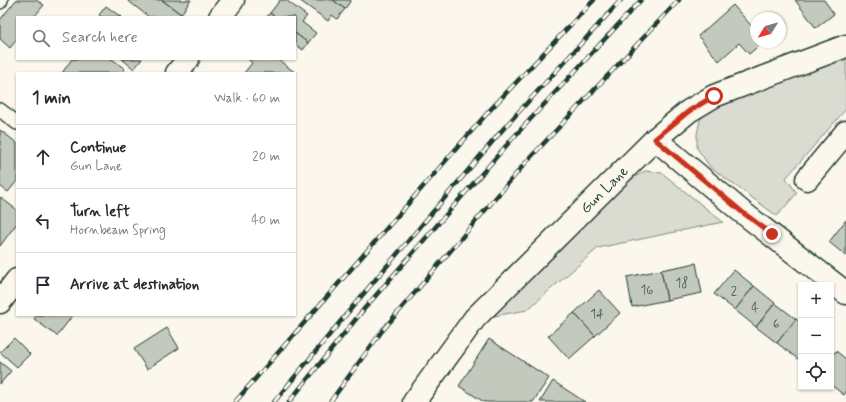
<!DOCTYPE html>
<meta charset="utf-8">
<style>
body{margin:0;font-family:Mynerve,sans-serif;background:#f2f2f3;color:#2b2b33}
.controls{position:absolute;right:12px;bottom:12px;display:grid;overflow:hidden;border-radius:0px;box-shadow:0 1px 3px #0004}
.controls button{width:36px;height:36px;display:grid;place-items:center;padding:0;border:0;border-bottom:1px solid #e1e1e2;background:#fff;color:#2b2b33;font:20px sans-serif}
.compass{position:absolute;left:750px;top:12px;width:36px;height:36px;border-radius:50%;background:#fff;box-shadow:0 1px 3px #0004;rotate:233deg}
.stop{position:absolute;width:12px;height:12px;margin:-9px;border:3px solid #c8321e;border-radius:50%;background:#fff}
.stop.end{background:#c8321e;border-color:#fff;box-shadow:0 1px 4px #0008}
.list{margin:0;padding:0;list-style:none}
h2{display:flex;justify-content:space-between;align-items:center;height:52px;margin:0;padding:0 16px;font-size:17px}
h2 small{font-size:13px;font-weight:400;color:#7c7c81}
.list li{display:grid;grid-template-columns:26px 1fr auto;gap:12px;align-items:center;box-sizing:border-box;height:64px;padding:0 16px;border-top:1px solid #e1e1e2}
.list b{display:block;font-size:15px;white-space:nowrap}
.list p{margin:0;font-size:13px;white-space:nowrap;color:#7c7c81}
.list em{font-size:13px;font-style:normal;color:#7c7c81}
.icon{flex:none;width:22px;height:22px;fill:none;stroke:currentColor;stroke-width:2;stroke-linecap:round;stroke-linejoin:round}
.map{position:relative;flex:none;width:846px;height:402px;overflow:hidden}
.search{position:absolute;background:#fff;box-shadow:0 1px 3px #0004;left:16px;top:16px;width:280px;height:44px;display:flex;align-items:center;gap:10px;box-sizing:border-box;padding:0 14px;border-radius:0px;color:#7c7c81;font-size:15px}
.panel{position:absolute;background:#fff;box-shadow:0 1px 3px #0004;left:16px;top:72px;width:280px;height:244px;border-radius:0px}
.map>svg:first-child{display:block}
.green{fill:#dbdcd1;stroke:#7d8c82}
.building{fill:#c4c9be;stroke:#1f3d34}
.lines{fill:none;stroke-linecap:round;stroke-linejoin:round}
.lane-casing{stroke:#1f3d34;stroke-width:16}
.street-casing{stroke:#1f3d34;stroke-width:25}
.lane{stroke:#fbf7ec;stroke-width:13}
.street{stroke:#fbf7ec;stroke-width:22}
.rail-casing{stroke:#1f3d34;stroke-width:4.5}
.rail{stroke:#fbf7ec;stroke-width:3;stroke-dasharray:9;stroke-linecap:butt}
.route{stroke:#c8321e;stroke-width:5}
.labels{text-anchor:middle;stroke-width:4;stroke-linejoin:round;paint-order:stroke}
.number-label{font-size:13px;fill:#486056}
.street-label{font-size:15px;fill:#1f3d34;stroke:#fbf7ec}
</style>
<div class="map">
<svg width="846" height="402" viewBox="0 0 846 402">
<rect width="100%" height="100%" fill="#fbf7ec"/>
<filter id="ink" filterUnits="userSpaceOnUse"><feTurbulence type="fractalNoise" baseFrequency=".025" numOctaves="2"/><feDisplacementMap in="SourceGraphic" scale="8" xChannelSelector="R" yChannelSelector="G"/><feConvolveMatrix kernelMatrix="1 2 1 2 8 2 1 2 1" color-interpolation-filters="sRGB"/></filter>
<g filter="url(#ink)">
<g class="green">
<path d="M 846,55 L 846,109 L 786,178 L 797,193 L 777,216 L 710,167 L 697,148 L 697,134 L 700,120 L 707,111 L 720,103 Z"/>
<path d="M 645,171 L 662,173 L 723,222 L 598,248 L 527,310 L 489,317 L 630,180 Z"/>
</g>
<g class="building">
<path d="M 16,0 L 36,0 L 44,5 L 34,17 L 17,17 L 17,39 L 10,48 L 0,39 L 0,20 Z"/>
<path d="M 127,0 L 162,0 L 181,14 L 178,17 L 149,17 Z"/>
<path d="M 162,0 L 191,0 L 181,14 Z"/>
<path d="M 280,0 L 286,0 L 307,16 L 302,22 L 316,33 L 308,43 L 295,33 L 295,17 L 275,17 L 270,13 Z"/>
<path d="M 299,0 L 333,0 L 345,9 L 337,19 L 332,15 L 328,21 Z"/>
<path d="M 333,0 L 351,0 L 345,9 Z"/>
<path d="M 795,0 L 824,0 L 834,14 L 816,28 Z"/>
<path d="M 733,5 L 756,31 L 756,42 L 763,42 L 749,54 L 739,43 L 719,61 L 698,36 Z"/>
<path d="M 106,6 L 121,17 L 101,17 L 99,15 Z"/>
<path d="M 270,13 L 275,17 L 267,17 Z"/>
<path d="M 295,33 L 308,43 L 303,50 L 295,44 Z"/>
<path d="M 72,59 L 112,59 L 125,69 L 122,73 L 62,73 Z"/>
<path d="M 122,59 L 142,59 L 134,69 Z"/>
<path d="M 248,59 L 277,59 L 296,73 L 244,73 L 252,63 Z"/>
<path d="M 0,130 L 17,143 L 17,181 L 8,192 L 0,186 Z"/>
<path d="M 0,197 L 17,210 L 17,223 L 0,246 Z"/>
<path d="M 846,220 L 846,256 L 829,242 Z"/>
<path d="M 696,263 L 702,293 L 667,300 L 661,270 Z"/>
<path d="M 661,270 L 667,300 L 632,307 L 627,277 Z"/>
<path d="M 734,270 L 754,286 L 735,310 L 714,294 Z"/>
<path d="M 754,286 L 775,303 L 756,327 L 735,310 Z"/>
<path d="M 599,290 L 620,313 L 595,336 L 574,313 Z"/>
<path d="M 775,303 L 796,319 L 777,343 L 756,327 Z"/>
<path d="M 574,313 L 595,336 L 569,359 L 548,336 Z"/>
<path d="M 37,315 L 73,315 L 57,336 L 34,319 Z"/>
<path d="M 796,319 L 801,323 L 801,355 L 798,359 L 777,343 Z"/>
<path d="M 167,328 L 179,348 L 147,369 L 134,349 Z"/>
<path d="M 14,338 L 30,354 L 17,367 L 0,352 Z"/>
<path d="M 489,339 L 549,378 L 533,402 L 484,402 L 459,386 Z"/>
<path d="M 836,351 L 846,359 L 846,392 L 844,395 L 831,385 L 831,358 Z"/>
<path d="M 0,362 L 11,371 L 0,384 Z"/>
<path d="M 553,381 L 585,402 L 540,402 Z"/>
</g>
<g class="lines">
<g class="lane-casing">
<g id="lane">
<path d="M 0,2 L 1,0"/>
<path d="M 0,110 L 17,123"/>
</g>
</g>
<g class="street-casing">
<g id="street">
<path d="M 220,17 L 233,0"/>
<path d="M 177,73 L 188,59"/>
<path d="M 655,139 L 742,212 L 846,293"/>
<path d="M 807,179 L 846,132"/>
<path d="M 0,302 L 17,280"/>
<path id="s1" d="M 414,402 L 475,318 L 655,139 L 689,111 L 714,96 L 846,46"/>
</g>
</g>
<use href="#lane" class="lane"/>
<use href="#street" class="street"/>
<g class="rail-casing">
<g id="rail">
<path d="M 235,402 L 490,110 L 594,0"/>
<path d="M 274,402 L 359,299 L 504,128 L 621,0"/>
<path d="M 289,402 L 364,309 L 512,139 L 641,0"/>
<path d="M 330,402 L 382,331 L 528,160 L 679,0"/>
</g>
</g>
<use href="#rail" class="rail"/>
</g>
</g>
<g class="lines" filter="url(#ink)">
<path class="route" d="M 714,96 L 689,111 L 655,139 L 742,212 L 772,234"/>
</g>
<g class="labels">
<g class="number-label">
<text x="682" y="287">18</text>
<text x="647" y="294">16</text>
<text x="734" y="295">2</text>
<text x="755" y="312">4</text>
<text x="597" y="318">14</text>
<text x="776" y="328">6</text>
</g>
<g class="street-label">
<text dy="5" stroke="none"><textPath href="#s1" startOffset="286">Gun Lane</textPath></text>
</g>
</g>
</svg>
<div class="controls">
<button>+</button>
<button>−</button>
<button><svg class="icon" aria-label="locate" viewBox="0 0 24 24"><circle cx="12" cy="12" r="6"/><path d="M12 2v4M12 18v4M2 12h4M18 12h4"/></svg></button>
</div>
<svg class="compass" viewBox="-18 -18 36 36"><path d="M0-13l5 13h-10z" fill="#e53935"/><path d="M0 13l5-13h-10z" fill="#7c7c81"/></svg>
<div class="stop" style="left:714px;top:96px"></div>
<div class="stop end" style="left:772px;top:234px"></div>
<div class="search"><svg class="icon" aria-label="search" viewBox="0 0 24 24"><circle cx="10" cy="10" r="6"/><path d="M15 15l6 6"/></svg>Search here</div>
<section class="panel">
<h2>1 min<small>Walk · 60 m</small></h2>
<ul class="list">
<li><svg class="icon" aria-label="ahead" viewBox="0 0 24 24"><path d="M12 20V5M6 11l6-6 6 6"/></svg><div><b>Continue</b><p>Gun Lane</p></div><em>20 m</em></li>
<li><svg class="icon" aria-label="left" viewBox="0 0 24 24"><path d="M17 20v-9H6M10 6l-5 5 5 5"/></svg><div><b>Turn left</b><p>Hornbeam Spring</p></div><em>40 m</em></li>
<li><svg class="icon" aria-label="arrive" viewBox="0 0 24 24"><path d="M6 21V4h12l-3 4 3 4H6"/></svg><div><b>Arrive at destination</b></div></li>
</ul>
</section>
</div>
